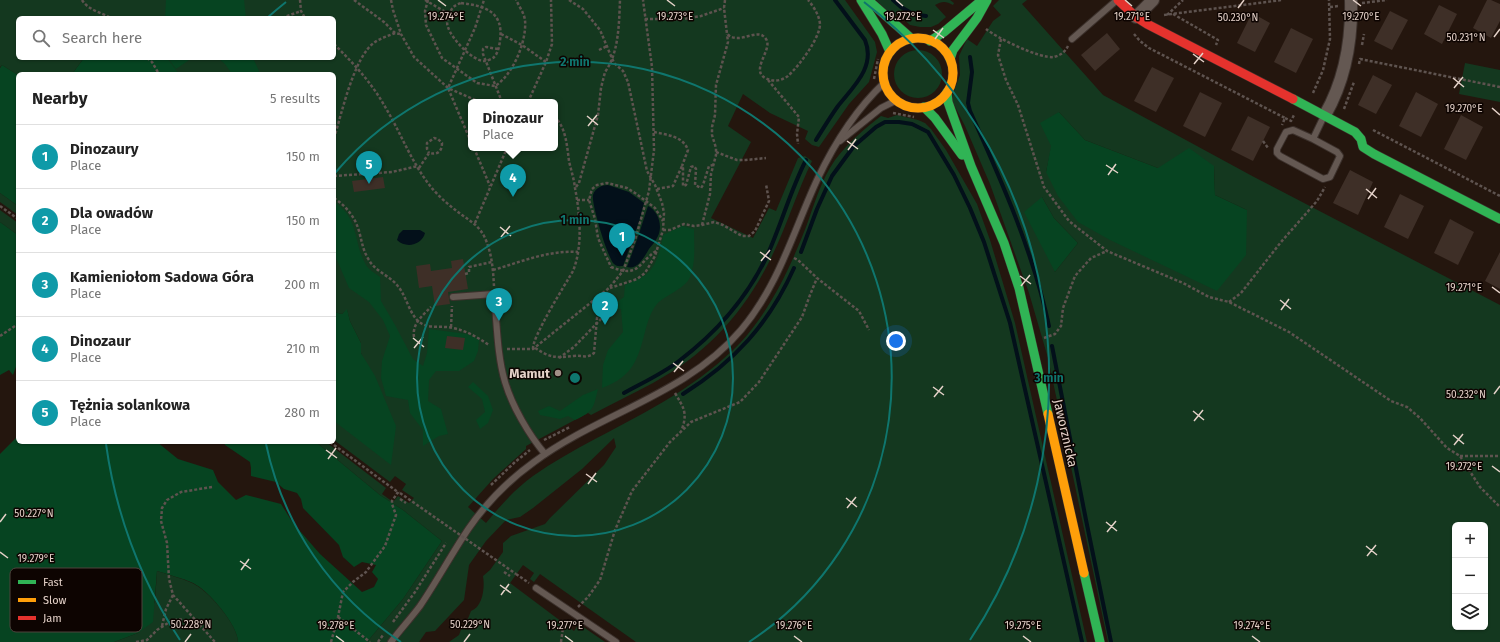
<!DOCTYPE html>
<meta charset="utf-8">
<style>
body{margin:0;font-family:"Fira Sans",sans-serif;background:#f2f2f2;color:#222}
.controls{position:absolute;right:12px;bottom:12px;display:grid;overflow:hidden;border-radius:6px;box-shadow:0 1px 3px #0004}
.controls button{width:36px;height:36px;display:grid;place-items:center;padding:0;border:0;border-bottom:1px solid #e0e0e0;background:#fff;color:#222;font:20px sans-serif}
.you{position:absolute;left:896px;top:341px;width:14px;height:14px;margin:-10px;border:3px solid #fff;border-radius:50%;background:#1a73e8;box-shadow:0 0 0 6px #1a73e833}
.badge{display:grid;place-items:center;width:26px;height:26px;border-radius:50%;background:#2563eb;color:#fff;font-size:13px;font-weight:700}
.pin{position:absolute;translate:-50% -33px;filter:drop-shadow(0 1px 2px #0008)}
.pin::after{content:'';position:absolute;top:21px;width:14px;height:12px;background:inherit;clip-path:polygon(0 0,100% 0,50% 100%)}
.popup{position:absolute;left:468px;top:99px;width:90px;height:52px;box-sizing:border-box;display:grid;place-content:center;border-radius:6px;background:#fff;filter:drop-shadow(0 1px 3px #0005);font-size:13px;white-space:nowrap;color:#767676}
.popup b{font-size:15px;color:#222}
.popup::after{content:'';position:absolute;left:50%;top:100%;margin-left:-8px;border:8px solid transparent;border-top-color:#fff}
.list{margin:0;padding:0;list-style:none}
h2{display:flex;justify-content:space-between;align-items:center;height:52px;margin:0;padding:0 16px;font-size:17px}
h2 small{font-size:13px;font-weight:400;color:#767676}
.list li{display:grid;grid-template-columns:26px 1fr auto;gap:12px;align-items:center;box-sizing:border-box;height:64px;padding:0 16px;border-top:1px solid #e0e0e0}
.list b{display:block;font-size:15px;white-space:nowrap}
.list p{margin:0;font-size:13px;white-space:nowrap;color:#767676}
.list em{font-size:13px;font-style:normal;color:#767676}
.icon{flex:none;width:22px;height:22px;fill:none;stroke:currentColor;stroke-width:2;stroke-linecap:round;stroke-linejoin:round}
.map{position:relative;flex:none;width:1500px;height:642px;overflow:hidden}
.search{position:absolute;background:#fff;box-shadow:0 1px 3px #0004;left:16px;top:16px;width:320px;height:44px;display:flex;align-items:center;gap:10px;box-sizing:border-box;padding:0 14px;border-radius:6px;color:#767676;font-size:15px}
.panel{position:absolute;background:#fff;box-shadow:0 1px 3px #0004;left:16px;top:72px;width:320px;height:372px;border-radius:6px}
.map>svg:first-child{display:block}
.green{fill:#14381f;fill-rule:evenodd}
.forest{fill:#064421}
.water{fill:#03101a}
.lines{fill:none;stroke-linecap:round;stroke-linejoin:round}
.stream{stroke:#03101a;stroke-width:4}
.building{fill:#3e2f27}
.lane-casing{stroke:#3c312c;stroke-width:8}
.street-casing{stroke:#3c312c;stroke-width:14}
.fast-casing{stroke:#3c312c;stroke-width:10}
.slow-casing{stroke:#3c312c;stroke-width:10}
.jam-casing{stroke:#3c312c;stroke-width:10}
.path{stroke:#5e534f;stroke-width:2.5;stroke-dasharray:3 2;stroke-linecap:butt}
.lane{stroke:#645852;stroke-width:6}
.street{stroke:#645852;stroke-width:12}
.fast{stroke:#30b455;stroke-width:9}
.slow{stroke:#ff9f0a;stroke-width:9}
.jam{stroke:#e5322d;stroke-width:9}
.path-bridge{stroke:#5e534f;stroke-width:2.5;stroke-dasharray:3 2;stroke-linecap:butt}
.ticks{fill:none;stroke:#e4d1c8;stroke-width:1.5}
.ring{fill:none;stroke:#0f766e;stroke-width:2}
.poi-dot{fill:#a19087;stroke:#0d0401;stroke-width:1.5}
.labels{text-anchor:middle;stroke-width:3;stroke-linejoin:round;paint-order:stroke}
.poi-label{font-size:13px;font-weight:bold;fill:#e4d1c8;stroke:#0d0401;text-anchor:end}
.street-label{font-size:13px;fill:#e4d1c8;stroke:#0d0401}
.key{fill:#0d0401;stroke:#4e423d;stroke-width:1}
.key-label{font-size:11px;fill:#e4d1c8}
.ticks-label{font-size:10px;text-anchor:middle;fill:#e4d1c8;stroke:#0d0401;stroke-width:3;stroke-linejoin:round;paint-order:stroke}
.centre{fill:#0f766e;stroke:#0d0401;stroke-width:2}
.ring-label{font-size:12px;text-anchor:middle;font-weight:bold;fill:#0f766e;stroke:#0d0401;stroke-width:3;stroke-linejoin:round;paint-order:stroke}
</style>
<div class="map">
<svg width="1500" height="642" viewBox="0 0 1500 642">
<rect width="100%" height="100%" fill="#24160e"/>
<g class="green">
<path d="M 0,0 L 845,0 L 875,42 L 877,52 L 869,82 L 849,104 L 819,147 L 812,145 L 805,139 L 808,131 L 770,113 L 743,94 L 728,126 L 751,142 L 711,218 L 753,238 L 769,208 L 776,211 L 798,158 L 805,156 L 812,161 C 797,192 787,225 772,256 C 745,312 707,354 653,383 C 633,394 611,404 591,415 L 588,413 L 526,446 L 526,449 L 493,479 L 468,507 L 486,523 C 500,506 515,489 533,476 C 553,462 574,450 595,439 C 647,412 701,384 741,342 C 771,309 790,268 806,227 C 814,205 821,180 835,160 C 847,144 865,128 881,116 L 888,118 L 897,115 L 918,120 L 925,123 L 931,129 L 946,150 L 977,204 L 990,240 L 1015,323 L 1087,642 L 636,642 L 540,574 L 534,582 L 530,579 L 534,573 L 523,565 L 510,583 L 574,631 L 579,624 L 605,642 L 449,642 L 459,635 L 462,627 L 467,621 L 471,611 C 483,607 485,587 483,576 L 490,570 L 503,552 L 503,543 L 511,536 L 545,524 L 550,518 L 604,465 L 616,447 L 614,438 L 582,469 L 533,508 L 520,517 L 506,520 L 486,541 L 469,565 L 464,600 L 435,631 L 426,632 L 419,642 L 367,642 L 403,599 L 442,541 L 403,510 L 380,495 L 316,442 L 326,442 L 386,488 L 382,494 L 393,502 L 398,496 L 409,503 L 414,498 L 402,490 L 406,484 L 395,476 L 390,482 L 334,440 L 334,421 L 337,423 L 365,362 L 361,353 L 361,343 L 350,321 L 347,310 L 342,314 L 334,312 L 334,74 L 174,74 L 163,58 L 334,58 L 334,18 L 18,18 L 18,58 L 84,58 L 72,74 L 18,74 L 18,75 L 2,65 L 0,67 ZM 471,102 L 555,102 L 555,148 L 471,148 Z"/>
<path d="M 876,0 L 950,0 L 954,3 L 953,5 C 946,1 942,1 935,5 L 946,17 L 938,24 L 931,27 L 920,27 L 910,25 L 898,14 L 893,18 Z"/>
<path d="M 999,0 L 1027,0 L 1022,4 L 1103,95 L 1254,177 L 1500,305 L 1500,642 L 1108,642 L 1048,358 L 1029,293 L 990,184 L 965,126 L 952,101 L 954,91 L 960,75 L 959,56 L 967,39 L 977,46 L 993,21 L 1001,15 L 993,6 ZM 1059,112 L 1085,140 L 1158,168 L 1214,166 L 1215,195 L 1247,210 L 1046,172 ZM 1042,197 L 1054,218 L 1078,243 L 1055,272 ZM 1455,525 L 1485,525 L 1485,627 L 1455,627 Z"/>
<circle cx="918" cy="74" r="24"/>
<path d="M 1465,63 L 1500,70 L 1500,102 L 1459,94 Z"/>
<path d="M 0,193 L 18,206 L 18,215 L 0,202 Z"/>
<path d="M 0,210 L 18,223 L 18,235 L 0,222 Z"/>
<path d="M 157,571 C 169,575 181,578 192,583 C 208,590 238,625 238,642 L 114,642 L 138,633 L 155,602 Z"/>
</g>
<g class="forest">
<path d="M 166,0 L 244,0 L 246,18 L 165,18 Z"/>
<path d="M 84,58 L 167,58 L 179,74 L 72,74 Z"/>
<path d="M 168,58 L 192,58 L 176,69 Z"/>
<path d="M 218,58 L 253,58 L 259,71 L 258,74 L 232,74 L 225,64 Z"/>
<path d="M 2,65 L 18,75 L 18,206 L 0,193 L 0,68 Z"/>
<path d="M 1059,112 L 1085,140 L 1158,168 L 1189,148 L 1214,166 L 1215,195 L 1247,210 L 1246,255 L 1217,291 L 1110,240 L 1078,222 L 1058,196 L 1046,172 L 1051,146 L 1040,123 Z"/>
<path d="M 1042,197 L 1054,218 L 1078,243 L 1055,272 L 1024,212 Z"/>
<path d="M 334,202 C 360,218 353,243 366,265 C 369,270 375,273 380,277 L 381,301 L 395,325 L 413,359 L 423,366 L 427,353 L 429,329 L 467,334 L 479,340 L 478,351 L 474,361 L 459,371 L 436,371 L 429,380 L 428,401 L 441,409 L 448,434 L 439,436 L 423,446 L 423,430 L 410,413 L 408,400 L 386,396 L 381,378 L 382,361 L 390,336 L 383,320 L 369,302 L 349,288 L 334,253 Z"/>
<path d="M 0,222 L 18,235 L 18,361 L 13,375 L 9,370 L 0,375 Z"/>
<path d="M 682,226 L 694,229 C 694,244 696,263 690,277 C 685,289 665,295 657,304 C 652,309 648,321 646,328 C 638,359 634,376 602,388 L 603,365 L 608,350 L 623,332 L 621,309 L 614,310 L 617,302 L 624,297 L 625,285 C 631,282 637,280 642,277 C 656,270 661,249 663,235 Z"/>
<path d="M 347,309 L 350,321 L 361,343 L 361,353 L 375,376 L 396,426 L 391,465 L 334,421 L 334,312 L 342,314 Z"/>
<path d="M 473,382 L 488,396 L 493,410 L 488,423 L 480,429 L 476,420 L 485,412 L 482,399 L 468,387 Z"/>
<path d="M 598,389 C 593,409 594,411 575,420 L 568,416 L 560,419 L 540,415 L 538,411 L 549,406 L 560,411 L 583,395 Z"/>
<path d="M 18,436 L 18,442 L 157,442 L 178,459 L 213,470 L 218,482 L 236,500 L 246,495 L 281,504 L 293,523 L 320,554 L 362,592 L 374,587 L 378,579 L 372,572 L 376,565 L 362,562 L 354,567 L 343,557 L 339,545 L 303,508 L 301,499 L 297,493 L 284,489 L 276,482 L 251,476 L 251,468 L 250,462 L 225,445 L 224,442 L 316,442 L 380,495 L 403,510 L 442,541 L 403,599 L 367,642 L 238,642 C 238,625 208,590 193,583 C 182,578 169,575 157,571 L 153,622 L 138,633 L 114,642 L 0,642 L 0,454 Z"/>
</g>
<g class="water">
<path d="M 608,185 L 629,192 L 644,203 L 640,219 L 623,266 C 620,266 617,267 614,264 C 608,259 591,203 593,195 C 595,188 602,185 608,185 Z"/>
<path d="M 648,206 C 658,211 663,225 658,236 C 656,241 652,245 649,249 C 644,257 638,270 627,267 L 637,240 Z"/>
<path d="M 403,230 L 420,230 L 425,233 C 422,245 406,249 397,240 L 399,234 Z"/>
</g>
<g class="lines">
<g class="stream">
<path d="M 893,0 L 901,7 L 913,14 L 926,16"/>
<path d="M 970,57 L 972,72 L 968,103 L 970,111 C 1001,180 1033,251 1049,326"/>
<path d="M 816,140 C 823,129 830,117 838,106 C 853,87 876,67 865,40 L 835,0"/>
<path d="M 801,252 L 817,209 L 832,176 L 854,146 L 876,127 L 885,122 L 899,122 L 912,124 L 928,132 L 954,175 L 970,208 L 984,242 L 1010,323 L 1082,642"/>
<path d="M 1052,346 L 1086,520 L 1111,642"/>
<path d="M 624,393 C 642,383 662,374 679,361 C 716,333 746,299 766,258 C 781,226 790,191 806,160"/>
<path d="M 683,394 C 734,362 769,324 794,268"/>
</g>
</g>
<g class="building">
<path d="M 1487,0 L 1491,0 L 1500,4 L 1500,21 L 1491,38 L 1473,28 Z"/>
<path d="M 1439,5 L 1457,14 L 1442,44 L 1424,34 Z"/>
<path d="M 1390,11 L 1408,20 L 1392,50 L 1374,41 Z"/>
<path d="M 1252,13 L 1270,23 L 1255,52 L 1237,43 Z"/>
<path d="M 1291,28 L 1313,39 L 1296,73 L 1274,62 Z"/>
<path d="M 1107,33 L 1120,49 L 1095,71 L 1081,55 Z"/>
<path d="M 1152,67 L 1174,78 L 1156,112 L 1134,101 Z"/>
<path d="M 1373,75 L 1392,85 L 1376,114 L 1358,105 Z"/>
<path d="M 1200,92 L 1222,103 L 1205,137 L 1183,126 Z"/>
<path d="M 1416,92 L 1438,104 L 1421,137 L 1399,126 Z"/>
<path d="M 1461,115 L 1483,127 L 1466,160 L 1444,149 Z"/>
<path d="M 1248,116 L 1270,127 L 1253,161 L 1231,150 Z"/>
<path d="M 1350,170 L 1373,182 L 1358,215 L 1333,203 Z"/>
<path d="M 383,177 L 385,188 L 354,192 L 352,181 Z"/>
<path d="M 1400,194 L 1424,206 L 1408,239 L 1384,227 Z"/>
<path d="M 1450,219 L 1474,232 L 1458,265 L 1434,253 Z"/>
<path d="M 1500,252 L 1500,289 L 1485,281 Z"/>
<path d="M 463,259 L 468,289 L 448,292 L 450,304 L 435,306 L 432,286 L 419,288 L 416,266 L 430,264 L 431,271 L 452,268 L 451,261 Z"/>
<path d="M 447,336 L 465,338 L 463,350 L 445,348 Z"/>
</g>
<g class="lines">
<g class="lane-casing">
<g id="lane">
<path d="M 1072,39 L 1117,0"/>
<path d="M 1313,139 L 1337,152 L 1340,156 L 1330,177 L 1323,179 L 1280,156 L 1277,153 L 1277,149 L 1286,132 L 1293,130 L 1313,139 L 1324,116"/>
<path d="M 840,141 L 881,108 L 897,100"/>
<path d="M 453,297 L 494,294 C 497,323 497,355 505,382 C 512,406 529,435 545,454"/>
<path d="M 536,588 L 616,642"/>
<path d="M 391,642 C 400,630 411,618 420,606 C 437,581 452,553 469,528 C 487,502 509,480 534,462 C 600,413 686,395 741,330 C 779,285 793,232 817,180 C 834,144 856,109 885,82"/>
</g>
</g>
<g class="street-casing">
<g id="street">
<path d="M 1136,17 L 1153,0"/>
<path d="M 1325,115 C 1345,80 1352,40 1351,0"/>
</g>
</g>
<g class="fast-casing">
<g id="fast">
<path d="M 861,0 L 882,34 L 890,52"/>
<path d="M 868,0 L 912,39"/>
<path d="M 930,41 L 944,32 L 982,0"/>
<path d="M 950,59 L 953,50 L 977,18 L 987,0"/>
<path d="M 947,92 L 948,102 L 971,166 L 1004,243 L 1019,288 L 1048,414"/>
<path d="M 1293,99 L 1355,132 L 1361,139 L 1363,147 L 1374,154 L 1500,219"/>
<path d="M 924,107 L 935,118 L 962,155"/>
<path d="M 1084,573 L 1100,642"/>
</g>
</g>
<g class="slow-casing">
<g id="slow">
<circle cx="918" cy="73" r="35"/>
<path d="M 1048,414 L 1084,573"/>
</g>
</g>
<g class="jam-casing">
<path id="jam" d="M 1118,0 L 1136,17 L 1147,24 L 1293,99"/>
</g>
<g class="path">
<path d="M 82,0 C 88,10 102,13 111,18"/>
<path d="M 300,0 L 301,11 L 305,18"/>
<path d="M 354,0 L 384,22 L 395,33 L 400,34"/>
<path d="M 391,0 L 393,10 L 401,34 L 414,57 L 448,88 L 480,102"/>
<path d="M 425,0 L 449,14"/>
<path d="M 428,0 L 425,11 L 426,25 L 442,58 L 477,83 L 495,86 C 513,75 527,41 525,20 C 524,13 519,6 516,0"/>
<path d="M 569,0 L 583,9 L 600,30 L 614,63 L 623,71 L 628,82 L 647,171 L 655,185 L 662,203 L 664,213 L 663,230 L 655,256 L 645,273 L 637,279 L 610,288"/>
<path d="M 725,0 L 724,8 L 727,34 C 740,46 758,26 766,39 C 774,50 745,74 771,80 C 777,82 784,79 788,76 C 799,66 820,38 820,24 C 819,15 814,7 808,0"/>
<path d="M 461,3 C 486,6 504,12 500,41 C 499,47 498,54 493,58 C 491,59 487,61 485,61 C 473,62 451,38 448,27 C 446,23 448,17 450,13 C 452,7 455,5 461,3 Z"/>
<path d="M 1362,3 L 1387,0"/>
<path d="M 1330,7 L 1339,6"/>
<path d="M 1173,14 L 1218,40 L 1216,45"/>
<path d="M 1164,15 L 1282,0"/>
<path d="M 1167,15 L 1183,0"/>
<path d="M 282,18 L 301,11"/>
<path d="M 645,19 L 683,19 L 701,16 L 724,8"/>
<path d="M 986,29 C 997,38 1040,59 1054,57 C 1061,55 1065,52 1068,46"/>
<path d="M 501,34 L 522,45 L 546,62"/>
<path d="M 1134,34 L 1140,41 L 1149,48 L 1285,118 L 1282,125"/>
<path d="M 1001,39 L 998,55 L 1006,80 L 1018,105 L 1044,187 L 1069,221 L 1107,251 L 1183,283 L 1209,297 L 1229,302 L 1289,332 L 1391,401 L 1407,407 L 1420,418 L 1447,448 L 1460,456 L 1480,487 L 1500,507"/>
<path d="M 334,44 C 353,63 371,82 384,105 C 400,131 411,162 431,187 C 439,197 451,207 462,215 C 472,222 480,227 485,238 C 492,254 493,269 494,286"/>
<path d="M 1362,45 L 1364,34"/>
<path d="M 498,49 L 486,47 L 483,49 L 483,54 L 502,102"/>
<path d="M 599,50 L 607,46"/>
<path d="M 147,58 L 152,62 L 159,74"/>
<path d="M 1359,64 L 1360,59 L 1500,87"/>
<path d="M 874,79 L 878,59"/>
<path d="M 768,80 L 799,117 L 797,134 L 798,144"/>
<path d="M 1313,93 L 1323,70 L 1330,39 L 1329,0"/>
<path d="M 528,102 L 546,62 L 552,44 L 551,0"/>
<path d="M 1344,109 L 1354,82"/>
<path d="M 893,113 L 914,117"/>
<path d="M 1285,118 L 1291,121 L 1294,115"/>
<path d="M 1373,130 L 1500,196"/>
<path d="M 654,132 C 667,135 683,136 688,150 L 682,166"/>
<path d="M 334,138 C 342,113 354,56 375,42 C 381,38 388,36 395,33"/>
<path d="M 1263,141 L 1268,148"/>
<path d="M 471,142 L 448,88 L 475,28 L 484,0"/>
<path d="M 474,148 L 490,186"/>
<path d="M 716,152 L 737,160 L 746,160 L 766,158"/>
<path d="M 419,168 L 429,153 C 438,155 442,151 442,143 L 438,139 L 434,138 L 427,143 L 427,149 L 429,153"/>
<path d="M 334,176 L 392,172 L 418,166"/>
<path d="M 576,187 L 579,183 L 598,115 L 601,88 L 605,72 C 619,53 619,23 620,0"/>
<path d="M 657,189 L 673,186 L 682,166 L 683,168 L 683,186 L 686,185 L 691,167 L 694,166 L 696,169 L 695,185 L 701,188 L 703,185 L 709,166 L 713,165"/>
<path d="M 334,198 C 346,206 355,217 359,231 C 362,242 363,251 369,260 C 375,271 388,275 396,284 C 406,294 408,311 418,321 C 428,330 441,325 453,328 C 467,331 477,337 489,345"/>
<path d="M 577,200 L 589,200"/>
<path d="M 0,206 L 18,219"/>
<path d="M 475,223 L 507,148"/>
<path d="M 702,225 L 710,194 L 711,174 L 716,155 L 716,148 L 712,135 L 712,127 L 715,115 L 716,85 L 728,42 L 727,34"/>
<path d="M 663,230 L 670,230 L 684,224 L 694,226 L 702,225 L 714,222 L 723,225 L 742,236 L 749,236 L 755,231 L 769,201 L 766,184"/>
<path d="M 656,251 C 637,264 639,278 611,267 L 598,238 L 595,219 L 589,200 L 592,189 L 597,185 L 607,183 L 627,188 L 635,193 L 655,208 L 663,221"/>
<path d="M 794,258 L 798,260 L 817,278 L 859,311 L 869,330"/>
<path d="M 493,270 C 521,262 548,250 578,252"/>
<path d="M 465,274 L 469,273 L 469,267 L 492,262"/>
<path d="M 1229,302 L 1241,293 L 1281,242 L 1317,201 L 1325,187"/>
<path d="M 451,327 L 452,306"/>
<path d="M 0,336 L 18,324"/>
<path d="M 414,337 C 412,324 422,316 431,307"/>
<path d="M 1044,338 L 1055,334 L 1061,326 L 1063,308 L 1075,276 L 1091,258 L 1107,251"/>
<path d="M 535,348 C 551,358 555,358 574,356 C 582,355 587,359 594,353 L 597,318 L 604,292"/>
<path d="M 507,349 L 533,349 L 609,288 L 623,271 L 635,240 L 649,191 L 654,150 L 652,67 L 643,0"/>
<path d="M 533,349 C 532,337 565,285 573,271 C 583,246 580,214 575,188 C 574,179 571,170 569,161 C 567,146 566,128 555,117"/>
<path d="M 559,358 L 574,347 L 600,320 L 610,307 L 613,295"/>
<path d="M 675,393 C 683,407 688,412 682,429"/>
<path d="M 544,440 L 570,427"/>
<path d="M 330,442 L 399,493"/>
<path d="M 1460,456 L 1500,456"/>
<path d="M 491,485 L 515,462 L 530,450"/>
<path d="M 212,487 L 181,492 L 167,500 L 162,508 L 161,521 L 167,543 L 169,579 L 173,595 L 215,642"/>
<path d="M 400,499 L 406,503"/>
<path d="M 504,572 L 510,576"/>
<path d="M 516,574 L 529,583"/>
<path d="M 578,607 L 588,597 L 600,580 L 615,530 L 632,491 L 670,442 L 691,422 L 740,402 L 759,382 L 802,317 L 810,295 L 817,278"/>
<path d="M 338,617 L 370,642"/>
<path d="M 393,622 L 415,592 L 446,543"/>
<path d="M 162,626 L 166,609 L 173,595"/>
<path d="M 136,642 L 147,640 L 157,630 L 168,623 L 178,619 L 197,623"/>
<path d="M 331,642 L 338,617 L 343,592 L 354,581 L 366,572 L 385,546 L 396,515 L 392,504 L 392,501 L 398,492"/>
<path d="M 378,642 L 383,635"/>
<path d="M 561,642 L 563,628 L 568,620"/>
</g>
<use href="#lane" class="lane"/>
<use href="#street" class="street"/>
<use href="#fast" class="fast"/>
<use href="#slow" class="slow"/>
<use href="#jam" class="jam"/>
<path class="path-bridge" d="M 400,493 L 516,574"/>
</g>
<path class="ticks" d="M 438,0 L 446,6M 667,0 L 675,6M 896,0 L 903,6M 1125,0 L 1132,6M 1353,0 L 1361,6M 1238,8 L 1244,0M 933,30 L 944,38M 1494,37 L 1500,29M 935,39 L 943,28M 1193,54 L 1204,62M 1194,64 L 1203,53M 1453,78 L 1464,87M 1454,88 L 1463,77M 1492,108 L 1500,115M 587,116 L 598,125M 588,126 L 597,115M 847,141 L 858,149M 848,150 L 856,139M 1106,165 L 1118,173M 1108,175 L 1116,164M 1366,189 L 1377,198M 1368,199 L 1376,188M 500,227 L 511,236M 501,237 L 510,226M 760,252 L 771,260M 761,261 L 770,250M 1020,276 L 1031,284M 1021,286 L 1030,275M 1492,287 L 1500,293M 1280,300 L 1291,309M 1281,310 L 1289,299M 413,338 L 424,347M 414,348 L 423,337M 673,363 L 684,371M 674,372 L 683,361M 933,387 L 944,395M 1494,394 L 1500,386M 934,397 L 943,386M 1193,411 L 1204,420M 1194,421 L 1203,410M 1453,435 L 1464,444M 1454,445 L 1463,434M 326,450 L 337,458M 328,459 L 336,448M 1492,466 L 1500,472M 586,474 L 597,482M 588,484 L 596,473M 846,498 L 857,507M 847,508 L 856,497M 0,522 L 6,514M 1106,522 L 1117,531M 1107,532 L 1116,521M 1366,546 L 1377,555M 0,552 L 8,558M 1367,556 L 1376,545M 240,561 L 251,569M 241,570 L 249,559M 500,585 L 511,593M 501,595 L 509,584M 336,636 L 344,642M 565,636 L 573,642M 794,636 L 802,642M 1023,636 L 1031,642M 1252,636 L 1260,642M 185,642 L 191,634M 464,642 L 470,634"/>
<g class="ring">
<circle cx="575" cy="378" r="158"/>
<path d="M401 642A316 316 0 0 1 266 444M335 173A316 316 0 1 1 749 642"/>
<path d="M180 640A474 474 0 0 1 106 444M267 18A474 474 0 0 1 286 2M864 2A474 474 0 0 1 970 640"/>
</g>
<circle class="poi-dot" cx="558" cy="373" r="4"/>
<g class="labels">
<g class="poi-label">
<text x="550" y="378">Mamut</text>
</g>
<g class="street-label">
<text transform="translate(1066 433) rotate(77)" y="5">Jaworznicka</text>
</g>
</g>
<rect x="10" y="568" width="132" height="64" rx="6" class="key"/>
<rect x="18" y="580" width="18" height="4" fill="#30b455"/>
<rect x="18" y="598" width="18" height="4" fill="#ff9f0a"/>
<rect x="18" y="616" width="18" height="4" fill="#e5322d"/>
<g class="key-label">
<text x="43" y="586">Fast</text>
<text x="43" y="604">Slow</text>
<text x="43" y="622">Jam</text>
</g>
<g class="ticks-label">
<text x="446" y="20">19.274°E</text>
<text x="675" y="20">19.273°E</text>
<text x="903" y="20">19.272°E</text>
<text x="1132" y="20">19.271°E</text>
<text x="1361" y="20">19.270°E</text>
<text x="1238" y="21">50.230°N</text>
<text x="1466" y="41">50.231°N</text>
<text x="1464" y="112">19.270°E</text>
<text x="1464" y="291">19.271°E</text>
<text x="1466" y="398">50.232°N</text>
<text x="1464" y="470">19.272°E</text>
<text x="34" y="517">50.227°N</text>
<text x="36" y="562">19.279°E</text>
<text x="191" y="628">50.228°N</text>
<text x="470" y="628">50.229°N</text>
<text x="336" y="629">19.278°E</text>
<text x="565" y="629">19.277°E</text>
<text x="794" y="629">19.276°E</text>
<text x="1023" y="629">19.275°E</text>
<text x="1252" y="629">19.274°E</text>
</g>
<circle cx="575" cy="378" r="6" class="centre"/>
<g class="ring-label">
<text x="575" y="66">2 min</text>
<text x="575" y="224">1 min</text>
<text x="1049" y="382">3 min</text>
</g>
</svg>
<div class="controls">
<button>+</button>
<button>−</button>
<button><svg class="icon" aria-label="layers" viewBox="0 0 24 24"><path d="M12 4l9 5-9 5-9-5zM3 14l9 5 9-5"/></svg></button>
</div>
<div class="you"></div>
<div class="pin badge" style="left:622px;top:256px;background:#0f9aa8">1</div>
<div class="pin badge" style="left:605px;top:325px;background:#0f9aa8">2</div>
<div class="pin badge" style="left:499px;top:321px;background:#0f9aa8">3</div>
<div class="pin badge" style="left:513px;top:197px;background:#0f9aa8">4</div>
<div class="popup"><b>Dinozaur</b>Place</div>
<div class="pin badge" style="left:369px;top:184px;background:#0f9aa8">5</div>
<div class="search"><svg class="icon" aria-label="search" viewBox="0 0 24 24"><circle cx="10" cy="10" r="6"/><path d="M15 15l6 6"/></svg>Search here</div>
<section class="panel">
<h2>Nearby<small>5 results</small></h2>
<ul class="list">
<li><span class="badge" style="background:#0f9aa8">1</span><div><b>Dinozaury</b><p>Place</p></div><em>150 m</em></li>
<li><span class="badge" style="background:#0f9aa8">2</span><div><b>Dla owadów</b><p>Place</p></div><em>150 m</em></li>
<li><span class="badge" style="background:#0f9aa8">3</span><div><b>Kamieniołom Sadowa Góra</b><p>Place</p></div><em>200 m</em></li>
<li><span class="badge" style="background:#0f9aa8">4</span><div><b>Dinozaur</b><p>Place</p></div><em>210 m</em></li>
<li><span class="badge" style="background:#0f9aa8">5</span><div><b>Tężnia solankowa</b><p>Place</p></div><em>280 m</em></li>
</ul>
</section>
</div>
